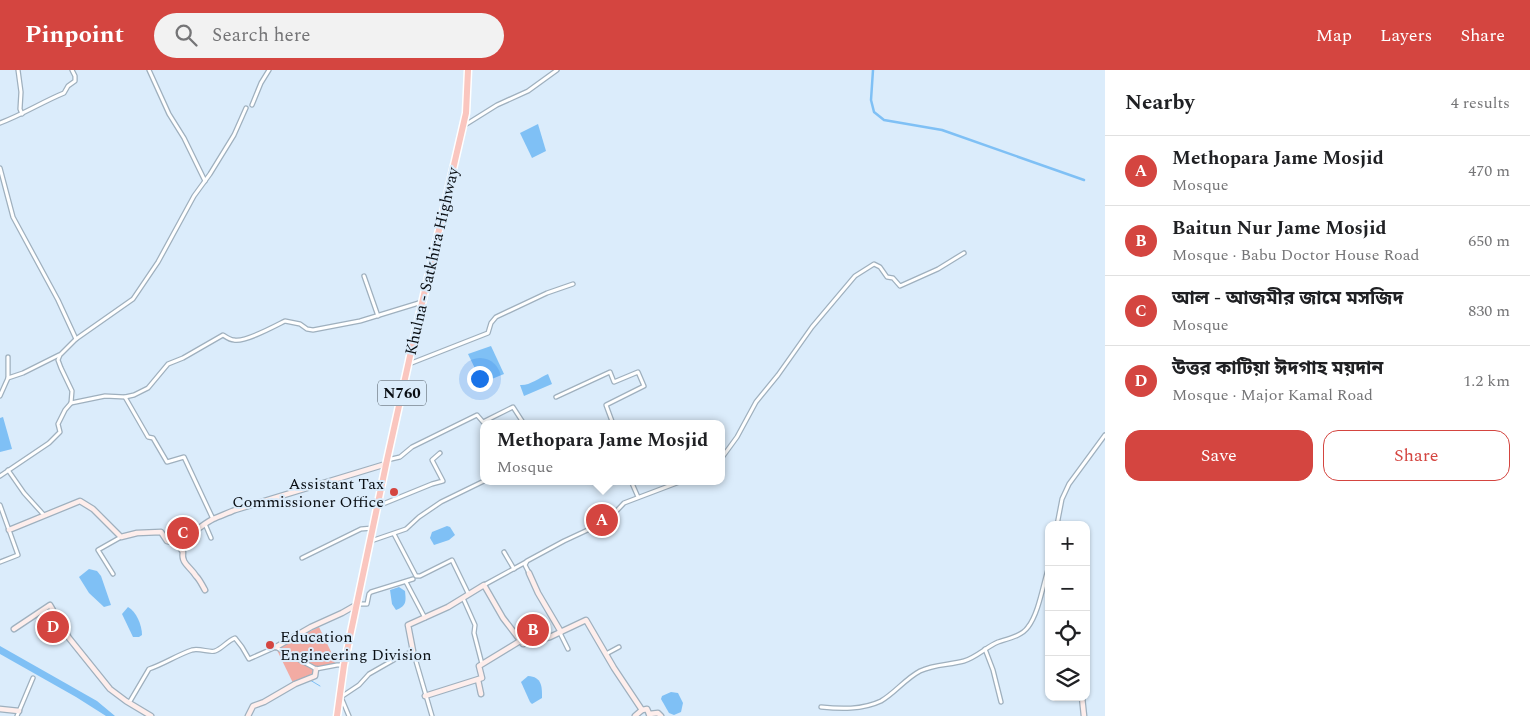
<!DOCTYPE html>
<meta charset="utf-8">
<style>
body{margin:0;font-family:Spectral,"Noto Sans Bengali",serif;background:#f2f2f2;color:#202124}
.controls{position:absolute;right:15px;bottom:15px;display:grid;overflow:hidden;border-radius:10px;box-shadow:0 1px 4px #0004}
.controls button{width:45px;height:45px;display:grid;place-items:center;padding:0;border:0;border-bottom:1px solid #e0e0e0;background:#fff;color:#202124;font:25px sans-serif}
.you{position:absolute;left:479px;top:308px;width:18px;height:18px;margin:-12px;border:4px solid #fff;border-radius:50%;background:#1a73e8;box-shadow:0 0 0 8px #1a73e833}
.badge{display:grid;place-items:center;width:32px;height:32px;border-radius:50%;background:#d44540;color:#fff;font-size:16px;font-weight:700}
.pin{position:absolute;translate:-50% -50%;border:2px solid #fff;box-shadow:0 1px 5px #0006}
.popup{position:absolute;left:480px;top:350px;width:245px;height:65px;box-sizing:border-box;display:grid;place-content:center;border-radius:10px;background:#fff;filter:drop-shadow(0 1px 4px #0005);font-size:16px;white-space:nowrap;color:#757577}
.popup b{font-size:19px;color:#202124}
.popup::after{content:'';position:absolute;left:50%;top:100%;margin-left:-10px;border:10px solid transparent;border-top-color:#fff}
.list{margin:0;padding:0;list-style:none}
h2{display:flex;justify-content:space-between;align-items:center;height:65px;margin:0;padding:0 20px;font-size:21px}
h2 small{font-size:16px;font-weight:400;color:#757577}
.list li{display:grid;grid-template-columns:32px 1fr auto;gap:15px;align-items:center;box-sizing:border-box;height:70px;padding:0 20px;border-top:1px solid #e0e0e0}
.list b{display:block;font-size:19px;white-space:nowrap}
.list p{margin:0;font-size:16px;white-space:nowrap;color:#757577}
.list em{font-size:16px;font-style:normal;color:#757577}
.actions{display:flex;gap:10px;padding:15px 20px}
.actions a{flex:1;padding:11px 0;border:1px solid #d44540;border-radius:15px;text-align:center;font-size:18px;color:#d44540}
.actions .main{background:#d44540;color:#fff}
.icon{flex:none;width:28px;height:28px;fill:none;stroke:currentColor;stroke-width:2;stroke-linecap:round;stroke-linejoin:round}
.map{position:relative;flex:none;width:1105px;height:646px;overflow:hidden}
header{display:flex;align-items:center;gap:30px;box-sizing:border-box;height:70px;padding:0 25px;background:#d44540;color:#fff}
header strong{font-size:24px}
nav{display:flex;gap:28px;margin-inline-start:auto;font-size:18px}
.search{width:350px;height:45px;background:#f2f2f2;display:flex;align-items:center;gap:12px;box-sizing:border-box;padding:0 18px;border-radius:28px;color:#757577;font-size:19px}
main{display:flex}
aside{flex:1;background:#fff}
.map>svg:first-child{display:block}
.green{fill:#f2aba3}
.water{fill:#7fc0f5}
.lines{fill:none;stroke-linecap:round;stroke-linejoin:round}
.stream{stroke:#7fc0f5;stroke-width:1}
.canal{stroke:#7fc0f5;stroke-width:2.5}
.street-casing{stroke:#9fb0be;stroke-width:5.5}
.secondary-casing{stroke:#9fb0be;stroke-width:7}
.highway-casing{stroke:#fff;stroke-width:9}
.street{stroke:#fff;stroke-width:3}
.secondary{stroke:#feeeec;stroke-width:4.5}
.highway{stroke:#fac6bf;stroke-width:6}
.poi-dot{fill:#d44540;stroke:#dbecfb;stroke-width:2}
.labels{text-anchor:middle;stroke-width:4;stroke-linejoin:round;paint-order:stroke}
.shield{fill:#dbecfb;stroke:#475058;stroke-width:1}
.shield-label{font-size:15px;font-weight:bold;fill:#080d12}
.street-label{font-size:16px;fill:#080d12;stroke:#dbecfb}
.poi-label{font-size:16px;fill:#080d12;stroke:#dbecfb;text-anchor:end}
</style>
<header>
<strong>Pinpoint</strong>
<div class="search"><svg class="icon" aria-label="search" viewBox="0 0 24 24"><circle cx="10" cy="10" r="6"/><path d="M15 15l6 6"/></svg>Search here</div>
<nav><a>Map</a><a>Layers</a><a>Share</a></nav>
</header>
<main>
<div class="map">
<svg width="1105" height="646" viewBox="0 0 1105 646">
<rect width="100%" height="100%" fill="#dbecfb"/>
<path class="green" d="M 319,557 L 336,592 L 293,613 L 276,578 Z"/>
<g class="water">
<path d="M 538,54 L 546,81 L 532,88 L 520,63 Z"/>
<path d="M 491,276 L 504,304 L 482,313 L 468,284 Z"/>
<path d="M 548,304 L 552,314 L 524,326 L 520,315 C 529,316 539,308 548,304 Z"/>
<path d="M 3,347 L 12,379 L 0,382 L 0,348 Z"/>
<path d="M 447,456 L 450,457 L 455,465 L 449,470 L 434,475 L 430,468 L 432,462 Z"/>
<path d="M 89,499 L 97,501 L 101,506 L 111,535 L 104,537 L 89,523 L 79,507 Z"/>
<path d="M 399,517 L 405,521 C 406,531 407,536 396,540 L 392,534 L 390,520 Z"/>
<path d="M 128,537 C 136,541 142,555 142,565 L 139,567 L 133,567 L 122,544 Z"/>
<path d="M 0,576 L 97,631 L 115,646 L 106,646 L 76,627 L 0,584 Z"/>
<path d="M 528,606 C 542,607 542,616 542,628 L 532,634 L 530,632 L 521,612 Z"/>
<path d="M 671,622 L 678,623 L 683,633 L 681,642 L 674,645 L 669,643 L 661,629 L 662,626 Z"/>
</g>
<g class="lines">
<path class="stream" d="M 310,610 L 320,616"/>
<path class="canal" d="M 873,0 L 871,30 L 874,42 L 884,50 L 942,60 L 1084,110"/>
<g class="street-casing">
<g id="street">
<path d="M 18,0 L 21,22 L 20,39 L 22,44"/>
<path d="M 149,0 L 169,44 L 184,68 L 205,111"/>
<path d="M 252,35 L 261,13 L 269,0"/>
<path d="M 0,53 C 22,45 42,32 64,23 L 68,16 L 75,11 L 75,6 L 72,0"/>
<path d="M 465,55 L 497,35 L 528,21 L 557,0"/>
<path d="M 0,98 L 13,147 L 58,230 L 76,269"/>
<path d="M 364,206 L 378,246"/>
<path d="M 8,287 L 8,308"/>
<path d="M 409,294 L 488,263 L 491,253 L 496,247 L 547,223 L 573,214"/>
<path d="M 0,326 L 8,308 L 23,303 L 59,285"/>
<path d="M 125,327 L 148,367 L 153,368 L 167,392 L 184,387 L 213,449"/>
<path d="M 556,327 L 610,302 L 614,312 L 638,302 L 644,316 L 606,335 L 613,354"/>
<path d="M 71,333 L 105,326 L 125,327 L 134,325 L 148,318 L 168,294 L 183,288 L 223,265 C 226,267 230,270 234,270 C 244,273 275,256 285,251 L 300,254 L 307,259 L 313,260 L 360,251 L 422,232"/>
<path d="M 721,389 L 737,367 L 756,332 L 778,305 L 812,257 L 855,206 L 874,194 L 880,197 L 887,207 L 893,208 L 900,216 L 938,199 L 964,183"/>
<path d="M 387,390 L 400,387 L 412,377 L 477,345 L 483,352 L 513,337 L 524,354"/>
<path d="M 8,400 L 24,423 L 43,444"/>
<path d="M 0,406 L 49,373 L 60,362 L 58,354 L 65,340 L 71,333 L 72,321 L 61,298 L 58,290 L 60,285 L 76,269 L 133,229 L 158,192 L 194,126 L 210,104 L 234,65 L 246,38"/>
<path d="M 631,411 L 638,427"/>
<path d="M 0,435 L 18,485 L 0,492"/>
<path d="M 378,436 L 432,414 L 443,411 L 432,390 L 440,383"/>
<path d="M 205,454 L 211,468"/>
<path d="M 1057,455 L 1062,429 L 1069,414 L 1105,365"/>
<path d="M 394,464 L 416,506 L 420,506 L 452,490 L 468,523"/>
<path d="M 371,471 L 406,459 L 419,447 L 441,432 L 484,411"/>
<path d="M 504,482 L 514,499"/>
<path d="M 302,488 L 361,459 L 373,458"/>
<path d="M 529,503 L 525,495 L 527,491 L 564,471 L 607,451 L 624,433 L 682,411"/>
<path d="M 113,504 L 98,480 L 121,467"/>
<path d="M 406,512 L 425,548"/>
<path d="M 484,515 L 526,492"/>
<path d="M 463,528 L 475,555 L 474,563 L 482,594"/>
<path d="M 357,534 L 367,534 L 369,524 L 371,522 L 413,509"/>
<path d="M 560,563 L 568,579"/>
<path d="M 985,579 L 993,600 L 1001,632"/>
<path d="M 606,584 L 619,577"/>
<path d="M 129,633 L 149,599 C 164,594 177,585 192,580 C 200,578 210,583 215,581 C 223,578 227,571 235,568 L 242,577 L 249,589 L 276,577 C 289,586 303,591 316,599 L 337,595 L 344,595"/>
<path d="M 821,637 C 840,639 862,640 881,631 C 895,623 905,609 920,601 C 934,594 950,595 964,591 C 977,587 986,577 998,572 C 1007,569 1022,566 1028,557 C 1039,543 1043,514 1049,496"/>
<path d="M 17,646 L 33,608"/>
<path d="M 349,646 L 341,627 L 359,615 L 369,604 L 397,588 L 413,581 L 432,646"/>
</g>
</g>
<g class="secondary-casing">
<g id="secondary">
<path d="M 9,460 L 80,431 L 93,439 L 121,467 L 137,463 L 161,462 L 167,471 C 180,475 201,455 213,449 C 220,446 228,443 235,440 L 386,394"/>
<path d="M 176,471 L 183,482 C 181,494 190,496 196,506 C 200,510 202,515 205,520"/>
<path d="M 529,503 L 538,523 L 561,562"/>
<path d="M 14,559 L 50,535 L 69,568 L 110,619 L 126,631 L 151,646"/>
<path d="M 276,577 L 311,557 L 342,543 L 356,535"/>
<path d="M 413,581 L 408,555 L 448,537 L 484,515 L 503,548 L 523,574 L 550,567 L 586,550 L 614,598 L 642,640"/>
<path d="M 478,610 L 481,624"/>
<path d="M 425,626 L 482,608 L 479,596 L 520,571"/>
<path d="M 1082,627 L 1084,646"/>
<path d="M 0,639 L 19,641"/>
<path d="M 649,644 L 658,643 L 661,646"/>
<path d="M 248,646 L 253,636 L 264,632 L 295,614 L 315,606 L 316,599"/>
<path d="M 635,646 L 642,640 L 647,639 L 650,646"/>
</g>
</g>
<g class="highway-casing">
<path id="highway" d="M 337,646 L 344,595 L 387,390 L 414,268 L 466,43 L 468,0"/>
</g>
<use href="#street" class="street"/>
<use href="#secondary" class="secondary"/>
<use href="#highway" class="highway"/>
</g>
<g class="poi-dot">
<circle cx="394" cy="422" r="5"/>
<circle cx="270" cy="575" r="5"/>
</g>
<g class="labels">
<rect class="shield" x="378" y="310.5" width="48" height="25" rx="4"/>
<g class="shield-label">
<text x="402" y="328">N760</text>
</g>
<g class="street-label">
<text transform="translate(431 191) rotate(-77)" y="6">Khulna - Satkhira Highway</text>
</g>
<g class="poi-label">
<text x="384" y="419">Assistant Tax<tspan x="384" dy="18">Commissioner Office</tspan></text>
<text x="280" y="572" text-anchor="start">Education<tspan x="280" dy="18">Engineering Division</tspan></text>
</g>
</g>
</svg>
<div class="controls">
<button>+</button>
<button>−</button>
<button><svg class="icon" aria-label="locate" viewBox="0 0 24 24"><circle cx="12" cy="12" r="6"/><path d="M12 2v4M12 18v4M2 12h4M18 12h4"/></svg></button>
<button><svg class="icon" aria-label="layers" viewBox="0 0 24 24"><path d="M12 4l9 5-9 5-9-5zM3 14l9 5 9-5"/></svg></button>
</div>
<div class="you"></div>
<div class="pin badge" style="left:602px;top:450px">A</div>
<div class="popup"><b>Methopara Jame Mosjid</b>Mosque</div>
<div class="pin badge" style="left:533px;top:560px">B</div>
<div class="pin badge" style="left:183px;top:463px">C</div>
<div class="pin badge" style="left:53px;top:557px">D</div>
</div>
<aside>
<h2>Nearby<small>4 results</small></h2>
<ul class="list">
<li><span class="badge">A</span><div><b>Methopara Jame Mosjid</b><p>Mosque</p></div><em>470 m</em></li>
<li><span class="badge">B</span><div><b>Baitun Nur Jame Mosjid</b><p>Mosque · Babu Doctor House Road</p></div><em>650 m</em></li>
<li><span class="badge">C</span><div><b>আল - আজমীর জামে মসজিদ</b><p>Mosque</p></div><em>830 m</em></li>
<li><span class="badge">D</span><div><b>উত্তর কাটিয়া ঈদগাহ ময়দান</b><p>Mosque · Major Kamal Road</p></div><em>1.2 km</em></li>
</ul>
<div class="actions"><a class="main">Save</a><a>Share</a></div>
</aside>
</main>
